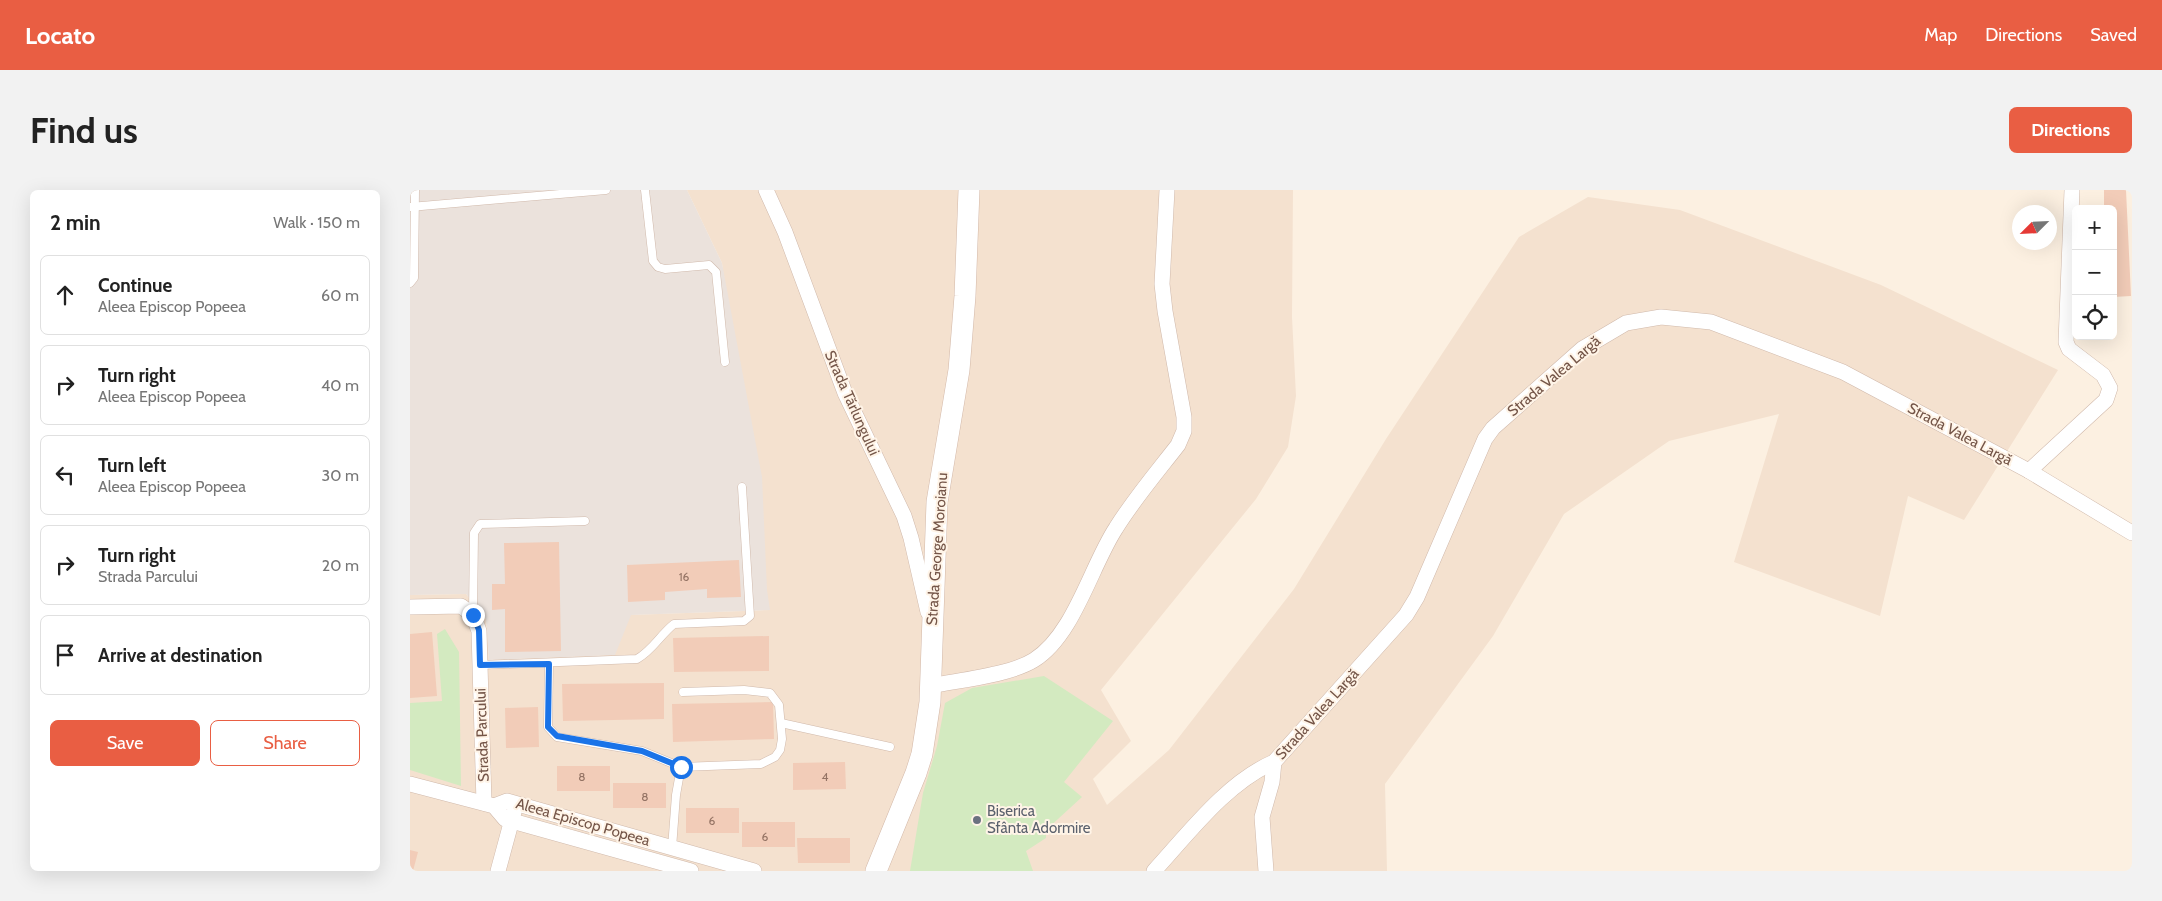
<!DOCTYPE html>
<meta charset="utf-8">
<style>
body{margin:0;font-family:Cabin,sans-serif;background:#f2f2f2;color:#222}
.controls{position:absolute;right:15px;top:15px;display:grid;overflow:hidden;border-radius:8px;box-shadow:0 5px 20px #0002}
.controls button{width:45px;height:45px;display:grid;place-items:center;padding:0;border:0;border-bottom:1px solid #e0e0e0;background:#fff;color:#222;font:25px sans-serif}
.compass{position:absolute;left:1602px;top:15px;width:45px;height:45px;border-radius:50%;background:#fff;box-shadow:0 5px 20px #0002;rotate:246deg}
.stop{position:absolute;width:15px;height:15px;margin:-11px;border:4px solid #1a73e8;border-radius:50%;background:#fff}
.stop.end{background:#1a73e8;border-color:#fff;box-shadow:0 1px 5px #0008}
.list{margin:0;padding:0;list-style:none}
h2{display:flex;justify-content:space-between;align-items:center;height:65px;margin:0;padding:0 20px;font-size:21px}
h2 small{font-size:16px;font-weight:400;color:#767676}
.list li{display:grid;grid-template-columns:32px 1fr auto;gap:15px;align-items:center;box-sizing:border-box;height:80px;margin:0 10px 10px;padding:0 10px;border:1px solid #e0e0e0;border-radius:8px}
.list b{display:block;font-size:19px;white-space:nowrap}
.list p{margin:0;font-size:16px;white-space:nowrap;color:#767676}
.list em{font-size:16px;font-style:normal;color:#767676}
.actions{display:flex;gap:10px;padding:15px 20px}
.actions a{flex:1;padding:11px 0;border:1px solid #e95e43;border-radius:8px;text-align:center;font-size:18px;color:#e95e43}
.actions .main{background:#e95e43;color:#fff}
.icon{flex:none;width:28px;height:28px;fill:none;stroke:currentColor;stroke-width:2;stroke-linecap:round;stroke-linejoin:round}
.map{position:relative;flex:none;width:1722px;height:681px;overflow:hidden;border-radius:8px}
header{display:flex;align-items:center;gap:30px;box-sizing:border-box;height:70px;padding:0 25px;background:#e95e43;color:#fff}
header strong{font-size:24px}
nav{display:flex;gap:28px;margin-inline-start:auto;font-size:18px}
.intro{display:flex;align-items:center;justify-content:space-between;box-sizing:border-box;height:120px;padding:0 30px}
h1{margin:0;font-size:35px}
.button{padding:12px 22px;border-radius:8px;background:#e95e43;color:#fff;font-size:18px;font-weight:700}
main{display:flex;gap:30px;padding:0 30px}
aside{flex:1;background:#fff;border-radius:8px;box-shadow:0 5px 20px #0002}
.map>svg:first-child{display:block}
.residential{fill:#f4e1cf}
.industrial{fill:#ebe2dc}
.green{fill:#d3eac0}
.building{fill:#f2ccb8}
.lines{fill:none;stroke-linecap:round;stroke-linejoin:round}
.service-casing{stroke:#d0b9ab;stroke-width:9}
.minor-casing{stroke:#d0b9ab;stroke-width:16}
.secondary-casing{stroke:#d3b8a8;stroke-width:22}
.service{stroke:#fff;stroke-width:8}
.minor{stroke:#fff;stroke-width:15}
.secondary{stroke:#fff;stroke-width:21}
.route{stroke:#1a73e8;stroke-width:6}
.worship-dot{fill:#6b7280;stroke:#fff4e7;stroke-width:2}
.labels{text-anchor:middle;stroke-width:4;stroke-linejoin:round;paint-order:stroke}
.number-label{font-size:12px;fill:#947364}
.street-label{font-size:15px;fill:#745548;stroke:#fff4e7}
.worship-label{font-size:15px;fill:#5b616d;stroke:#fff4e7;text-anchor:start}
</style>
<header>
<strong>Locato</strong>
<nav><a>Map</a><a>Directions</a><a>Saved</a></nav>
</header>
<div class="intro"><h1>Find us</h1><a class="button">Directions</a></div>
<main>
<aside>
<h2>2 min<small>Walk · 150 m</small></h2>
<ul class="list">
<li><svg class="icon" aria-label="ahead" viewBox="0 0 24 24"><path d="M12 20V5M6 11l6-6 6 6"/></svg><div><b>Continue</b><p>Aleea Episcop Popeea</p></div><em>60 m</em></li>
<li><svg class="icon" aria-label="right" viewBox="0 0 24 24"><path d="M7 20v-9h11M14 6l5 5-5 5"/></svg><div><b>Turn right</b><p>Aleea Episcop Popeea</p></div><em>40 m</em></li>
<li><svg class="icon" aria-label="left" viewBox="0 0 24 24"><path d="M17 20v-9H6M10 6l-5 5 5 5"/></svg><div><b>Turn left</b><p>Aleea Episcop Popeea</p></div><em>30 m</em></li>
<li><svg class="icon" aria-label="right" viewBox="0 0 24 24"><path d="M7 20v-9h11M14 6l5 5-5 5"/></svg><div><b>Turn right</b><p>Strada Parcului</p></div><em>20 m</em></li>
<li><svg class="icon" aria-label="arrive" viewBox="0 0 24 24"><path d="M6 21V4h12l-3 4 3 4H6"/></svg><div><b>Arrive at destination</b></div></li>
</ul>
<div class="actions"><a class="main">Save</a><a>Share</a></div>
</aside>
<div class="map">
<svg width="1722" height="681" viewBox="0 0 1722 681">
<rect width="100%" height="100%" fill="#fcf0e1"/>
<path class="residential" d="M 277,0 L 883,0 L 882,127 L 886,206 L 878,257 L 846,309 L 691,500 L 721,551 L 683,589 L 697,615 L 759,560 L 884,399 L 976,249 L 1109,47 L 1178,7 L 1270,20 L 1471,95 L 1648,180 L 1554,330 L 1498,306 L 1470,426 L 1324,372 L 1369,224 L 1259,251 L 1154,324 L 1083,446 L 975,594 L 977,681 L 0,681 L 0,405 L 56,404 L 76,429 L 79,470 L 220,425 L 359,420 L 312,73 Z"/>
<path class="industrial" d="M 0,0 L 277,0 L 312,73 L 352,287 L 357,400 L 360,420 L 221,425 L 205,465 L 79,470 L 76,429 L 56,404 L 0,405 Z"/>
<g class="green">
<path d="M 35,439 L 49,462 L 51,596 L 0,580 L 0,513 L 32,511 L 27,444 Z"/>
<path d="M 634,486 L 703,531 L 654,592 L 672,607 L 636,640 L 636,648 L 616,661 L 623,681 L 500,681 L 513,603 L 527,556 L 535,513 L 562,498 Z"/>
</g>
<g class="building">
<path d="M 1694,0 L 1716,0 L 1721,106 L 1703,107 L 1703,19 L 1694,19 Z"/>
<path d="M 149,352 L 151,461 L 95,462 L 95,419 L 82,420 L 82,394 L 95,394 L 94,353 Z"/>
<path d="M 329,370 L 331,407 L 297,408 L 297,399 L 255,402 L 255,410 L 218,412 L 217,375 Z"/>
<path d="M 22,442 L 27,506 L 0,508 L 0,444 Z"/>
<path d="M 359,446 L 359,481 L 264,482 L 263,448 Z"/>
<path d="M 254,493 L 254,529 L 153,531 L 152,494 Z"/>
<path d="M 363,512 L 364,549 L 263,552 L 262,514 Z"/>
<path d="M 128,517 L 129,557 L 96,558 L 95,518 Z"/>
<path d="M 435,572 L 436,599 L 383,600 L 383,573 Z"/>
<rect x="147" y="576" width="53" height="25"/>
<rect x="203" y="593" width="53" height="25"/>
<rect x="276" y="618" width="53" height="25"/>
<rect x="332" y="632" width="53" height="25"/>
<path d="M 387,648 L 440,648 L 440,673 L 388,673 Z"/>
<path d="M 0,660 L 8,662 L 3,681 L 0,681 Z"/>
</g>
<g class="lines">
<g class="service-casing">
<g id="service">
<path d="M 235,0 L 243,71 L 248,77 L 255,79 L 299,75 L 306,82 L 315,172"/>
<path d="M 0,17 L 196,0"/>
<path d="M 0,93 L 4,88 L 5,0"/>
<path d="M 63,425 L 64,343 L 70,334 L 175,331"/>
<path d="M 139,474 L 138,537 L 147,547 L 232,561 L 271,577 L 351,574 L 365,567 L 370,560 L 372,549 L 369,515 L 360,503 L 334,500 L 273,502"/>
<path d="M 70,475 L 227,469 C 243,460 250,445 264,434 L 334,431 L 340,426 L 332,297"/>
<path d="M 371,533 L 480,557"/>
<path d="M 262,658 L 266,605 L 271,577"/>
</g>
</g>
<g class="minor-casing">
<g id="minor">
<path d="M 356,0 L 375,42 L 435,203 L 494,326 L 501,348 L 518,422"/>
<path d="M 1619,281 L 1696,210 L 1700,198 L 1693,185 L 1659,159 L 1656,152 L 1662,0"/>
<path d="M 0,417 L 51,416 L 63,425 L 69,441 L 74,613"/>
<path d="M 521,496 C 550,490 600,485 624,470 C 664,445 681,376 706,338 C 724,309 747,282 768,255 L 774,241 L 774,227 L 755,121 L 752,94 L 757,0"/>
<path d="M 0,594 L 84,616 L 95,629 L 281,681"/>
<path d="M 84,616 L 97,611 L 344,681"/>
<path d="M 88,681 L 104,622"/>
<path d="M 744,681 C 778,644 817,592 864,572 L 996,425 L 1007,407 L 1075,249 L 1083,238 L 1172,159 L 1216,133 L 1251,127 L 1301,132 L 1433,182 L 1619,281 L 1722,343"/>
<path d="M 856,681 L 852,627 L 862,592 L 864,572"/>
</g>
</g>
<g class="secondary-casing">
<path id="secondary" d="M 466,681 L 506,583 L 512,564 L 520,512 L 527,312 L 549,180 L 555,106 L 559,0"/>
</g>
<use href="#service" class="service"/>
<use href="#minor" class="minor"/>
<use href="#secondary" class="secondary"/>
</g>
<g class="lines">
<path class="route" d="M 63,425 L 69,440 L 70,475 L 139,474 L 138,537 L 147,546 L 232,561 L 271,577"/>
</g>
<circle class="worship-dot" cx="567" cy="630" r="5"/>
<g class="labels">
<g class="number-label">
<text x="274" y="391">16</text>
<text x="172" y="591">8</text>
<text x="415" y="591">4</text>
<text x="235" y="611">8</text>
<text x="302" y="635">6</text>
<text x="355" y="651">6</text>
</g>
<g class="street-label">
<text transform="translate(1144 186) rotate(-40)" y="5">Strada Valea Largă</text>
<text transform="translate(442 213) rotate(66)" y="5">Strada Tărlungului</text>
<text transform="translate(1550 244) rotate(28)" y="5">Strada Valea Largă</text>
<text transform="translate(527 359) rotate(-86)" y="5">Strada George Moroianu</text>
<text transform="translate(907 524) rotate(-48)" y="5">Strada Valea Largă</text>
<text transform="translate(72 545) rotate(-92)" y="5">Strada Parcului</text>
<text transform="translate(173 632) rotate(16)" y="5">Aleea Episcop Popeea</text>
</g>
<g class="worship-label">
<text x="577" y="626">Biserica<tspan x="577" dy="17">Sfânta Adormire</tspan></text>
</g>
</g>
</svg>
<div class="controls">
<button>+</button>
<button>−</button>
<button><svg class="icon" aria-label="locate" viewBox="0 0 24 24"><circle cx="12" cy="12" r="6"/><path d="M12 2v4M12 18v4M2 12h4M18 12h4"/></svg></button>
</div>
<svg class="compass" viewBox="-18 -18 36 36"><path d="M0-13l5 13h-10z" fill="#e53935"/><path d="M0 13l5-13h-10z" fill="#767676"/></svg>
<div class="stop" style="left:271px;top:577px"></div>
<div class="stop end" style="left:63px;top:425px"></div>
</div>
</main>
